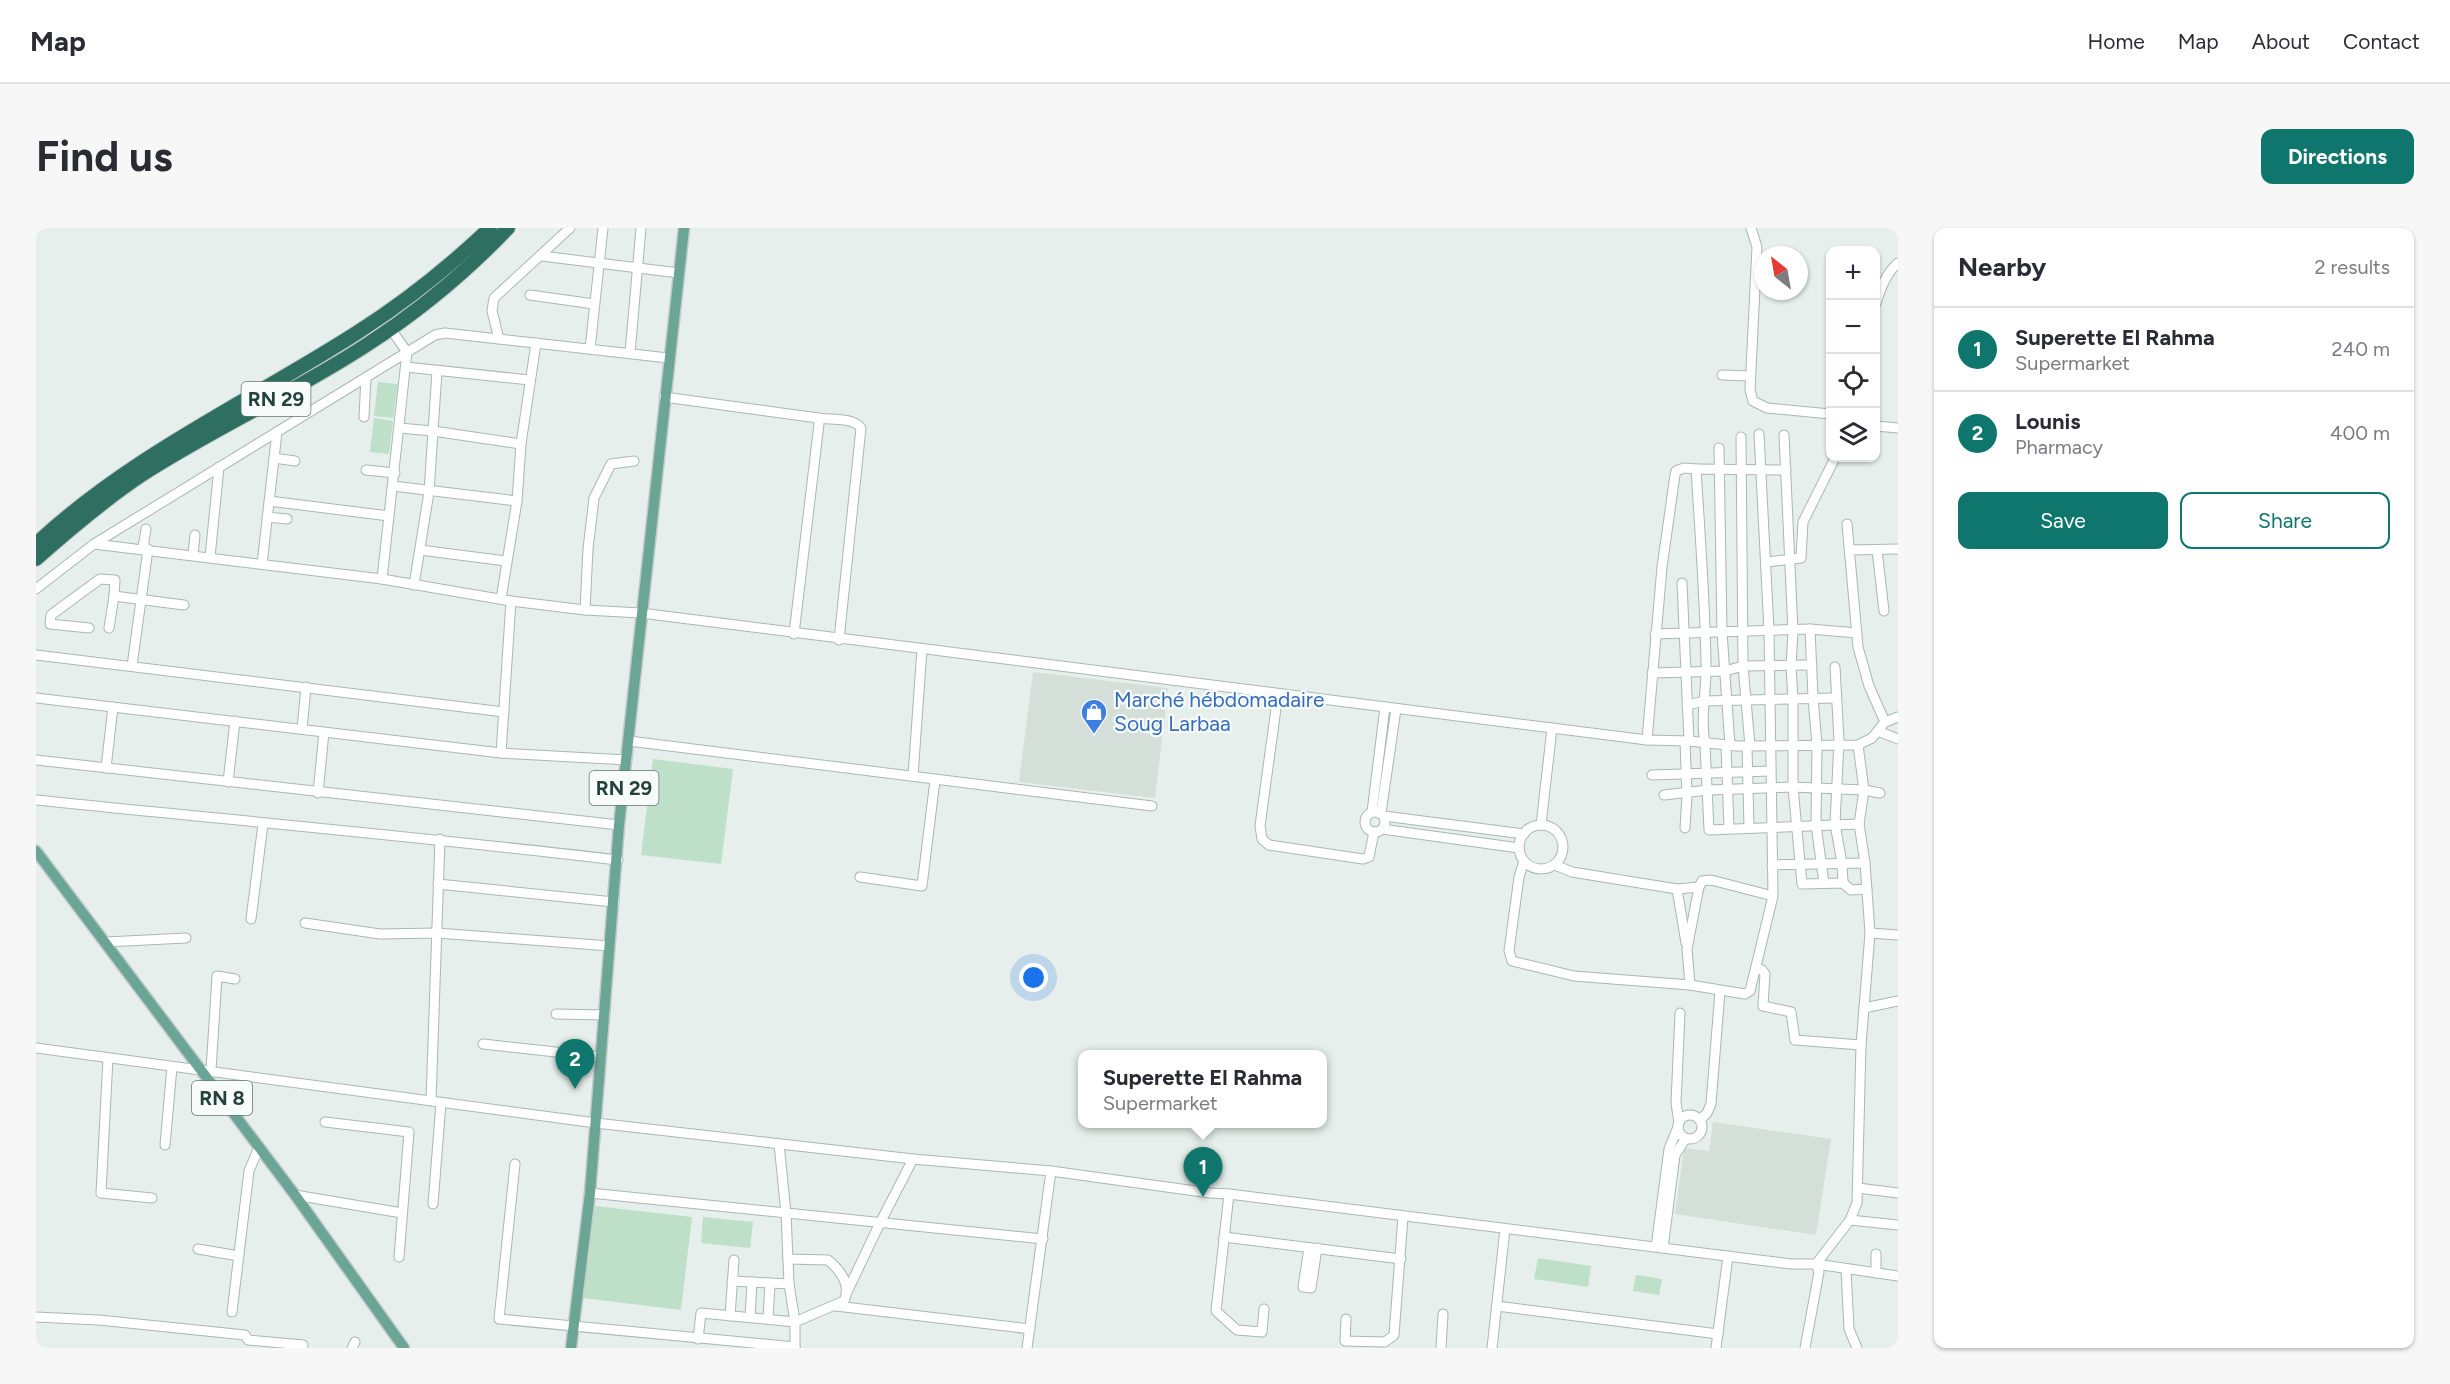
<!DOCTYPE html>
<meta charset="utf-8">
<style>
body{margin:0;font-family:Figtree,sans-serif;background:#f7f7f7;color:#2b2b33}
.controls{position:absolute;right:18px;top:18px;display:grid;overflow:hidden;border-radius:12px;box-shadow:0 2px 4px #0004}
.controls button{width:54px;height:54px;display:grid;place-items:center;padding:0;border:0;border-bottom:2px solid #e1e1e2;background:#fff;color:#2b2b33;font:30px sans-serif}
.compass{position:absolute;left:1718px;top:18px;width:54px;height:54px;border-radius:50%;background:#fff;box-shadow:0 2px 4px #0004;rotate:329deg}
.you{position:absolute;left:998px;top:750px;width:21px;height:21px;margin:-15px;border:4px solid #fff;border-radius:50%;background:#1a73e8;box-shadow:0 0 0 9px #1a73e833}
.badge{display:grid;place-items:center;width:39px;height:39px;border-radius:50%;background:#0f766e;color:#fff;font-size:20px;font-weight:700}
.pin{position:absolute;translate:-50% -50px;filter:drop-shadow(0 2px 3px #0008)}
.pin::after{content:'';position:absolute;top:32px;width:21px;height:18px;background:inherit;clip-path:polygon(0 0,100% 0,50% 100%)}
.popup{position:absolute;left:1042px;top:822px;width:249px;height:78px;box-sizing:border-box;display:grid;place-content:center;border-radius:12px;background:#fff;filter:drop-shadow(0 2px 4px #0005);font-size:20px;white-space:nowrap;color:#7c7c81}
.popup b{font-size:22px;color:#2b2b33}
.popup::after{content:'';position:absolute;left:50%;top:100%;margin-left:-12px;border:12px solid transparent;border-top-color:#fff}
.list{margin:0;padding:0;list-style:none}
h2{display:flex;justify-content:space-between;align-items:center;height:78px;margin:0;padding:0 24px;font-size:26px}
h2 small{font-size:20px;font-weight:400;color:#7c7c81}
.list li{display:grid;grid-template-columns:39px 1fr auto;gap:18px;align-items:center;box-sizing:border-box;height:84px;padding:0 24px;border-top:2px solid #e1e1e2}
.list b{display:block;font-size:22px;white-space:nowrap}
.list p{margin:0;font-size:20px;white-space:nowrap;color:#7c7c81}
.list em{font-size:20px;font-style:normal;color:#7c7c81}
.actions{display:flex;gap:12px;padding:18px 24px}
.actions a{flex:1;padding:14px 0;border:2px solid #0f766e;border-radius:12px;text-align:center;font-size:21px;color:#0f766e}
.actions .main{background:#0f766e;color:#fff}
.icon{flex:none;width:33px;height:33px;fill:none;stroke:currentColor;stroke-width:2;stroke-linecap:round;stroke-linejoin:round}
.map{position:relative;flex:none;width:1862px;height:1120px;overflow:hidden;border-radius:12px}
header{display:flex;align-items:center;gap:36px;box-sizing:border-box;height:84px;padding:0 30px;background:#fff;border-bottom:2px solid #e1e1e2}
header strong{font-size:28px}
nav{display:flex;gap:33px;margin-inline-start:auto;font-size:21px}
.intro{display:flex;align-items:center;justify-content:space-between;box-sizing:border-box;height:144px;padding:0 36px}
h1{margin:0;font-size:42px}
.button{padding:15px 27px;border-radius:12px;background:#0f766e;color:#fff;font-size:21px;font-weight:700}
main{display:flex;gap:36px;padding:0 36px}
aside{flex:1;background:#fff;border-radius:12px;box-shadow:0 2px 4px #0004}
.map>svg:first-child{display:block}
.built{fill:#d4dfda}
.green{fill:#bfe0c8}
.lines{fill:none;stroke-linecap:round;stroke-linejoin:round}
.minor-casing{stroke:#a8b8b2;stroke-width:11}
.major-casing{stroke:#c2cac8;stroke-width:13}
.highway-casing{stroke:#c2cac8;stroke-width:16}
.minor{stroke:#fff;stroke-width:9}
.major{stroke:#6aa596;stroke-width:10}
.highway{stroke:#2f6f62;stroke-width:14}
.labels{text-anchor:middle;stroke-width:4.5;stroke-linejoin:round;paint-order:stroke}
.shield{fill:#f7fbf9;stroke:#637a73;stroke-width:1.5}
.shield-label{font-size:20px;font-weight:bold;fill:#24423a}
.shop-label{font-size:21px;fill:#366cbe;stroke:#f7fbf9;text-anchor:start}
</style>
<header>
<strong>Map</strong>
<nav><a>Home</a><a>Map</a><a>About</a><a>Contact</a></nav>
</header>
<div class="intro"><h1>Find us</h1><a class="button">Directions</a></div>
<main>
<div class="map">
<svg width="1862" height="1120" viewBox="0 0 1862 1120">
<rect width="100%" height="100%" fill="#e6efeb"/>
<g class="built">
<path d="M 997,444 L 1132,460 L 1119,570 L 983,554 Z"/>
<path d="M 1677,894 L 1795,911 L 1780,1007 L 1639,986 L 1648,920 L 1673,923 Z"/>
</g>
<g class="green">
<path d="M 342,154 L 362,156 L 357,190 L 338,188 Z"/>
<path d="M 338,190 L 357,193 L 353,226 L 334,224 Z"/>
<path d="M 617,531 L 697,541 L 685,636 L 605,627 Z"/>
<path d="M 559,978 L 656,989 L 645,1082 L 547,1070 Z"/>
<path d="M 667,989 L 717,994 L 714,1020 L 665,1015 Z"/>
<path d="M 1502,1030 L 1555,1038 L 1552,1059 L 1498,1051 Z"/>
<path d="M 1600,1047 L 1626,1051 L 1623,1067 L 1597,1063 Z"/>
</g>
<g class="lines">
<g class="minor-casing">
<g id="minor">
<path d="M 1715,0 L 1721,19 L 1714,162 L 1717,173 L 1731,180 L 1794,186"/>
<path d="M 506,28 L 643,45"/>
<path d="M 494,67 L 558,76"/>
<path d="M 1840,75 C 1845,60 1850,45 1862,35"/>
<path d="M 463,111 L 456,83 L 458,70 L 534,0"/>
<path d="M 554,121 L 567,0"/>
<path d="M 594,125 L 605,0"/>
<path d="M 370,139 L 494,152"/>
<path d="M 1686,147 L 1714,148"/>
<path d="M 628,169 L 782,190 L 783,196 L 758,406"/>
<path d="M 328,189 L 330,149"/>
<path d="M 782,190 C 795,192 817,189 825,200 L 803,412"/>
<path d="M 1840,198 L 1862,200"/>
<path d="M 363,200 L 397,203 L 485,216"/>
<path d="M 1723,206 L 1733,403 L 1737,668 L 1714,763 L 1709,766 L 1654,757 L 1651,721 L 1663,659 L 1666,653 L 1675,652 L 1737,668"/>
<path d="M 1748,207 L 1757,403 L 1755,438 L 1757,472 L 1757,559 L 1766,656 L 1807,655 L 1815,662 L 1831,661"/>
<path d="M 1705,209 L 1707,438 L 1714,518"/>
<path d="M 1683,220 L 1686,404 L 1694,518"/>
<path d="M 238,230 L 259,233"/>
<path d="M 330,242 L 359,245"/>
<path d="M 1750,242 L 1660,241 C 1664,306 1669,370 1670,434 C 1671,461 1664,489 1669,516 L 1673,602 L 1823,596"/>
<path d="M 357,258 L 481,273"/>
<path d="M 233,273 L 353,288"/>
<path d="M 231,289 L 251,291"/>
<path d="M 1811,296 L 1822,419 L 1833,458 L 1849,494"/>
<path d="M 58,316 L 346,351 L 475,373 L 549,382 L 605,385 L 1611,512 L 1653,513 L 1701,518 L 1822,517 L 1836,510 L 1849,494 L 1862,489"/>
<path d="M 107,320 L 110,301"/>
<path d="M 384,322 L 470,333"/>
<path d="M 1814,322 L 1862,321"/>
<path d="M 1841,322 L 1848,383"/>
<path d="M 157,327 L 159,307"/>
<path d="M 174,329 L 183,239"/>
<path d="M 1731,334 L 1765,330 L 1767,294 L 1799,230"/>
<path d="M 226,336 L 241,204"/>
<path d="M 346,351 L 371,124 L 354,100"/>
<path d="M 1646,355 L 1653,513"/>
<path d="M 378,357 L 393,264 L 401,143"/>
<path d="M 0,361 L 58,316 L 399,107 L 409,105 L 632,130"/>
<path d="M 465,371 L 481,273 L 485,216 L 500,115"/>
<path d="M 549,382 L 552,321 L 558,270 L 575,236 L 598,233"/>
<path d="M 53,400 L 14,396 L 15,387 L 64,351 L 79,352 L 78,368 L 148,377"/>
<path d="M 73,400 L 78,368"/>
<path d="M 1774,401 L 1777,470 L 1781,517 L 1780,597 L 1788,655"/>
<path d="M 1619,406 L 1774,401 L 1821,405"/>
<path d="M 0,427 L 468,484"/>
<path d="M 96,438 L 112,321"/>
<path d="M 1799,439 L 1803,513 L 1799,596 L 1806,635 L 1807,655"/>
<path d="M 1616,445 L 1689,443 L 1707,438 L 1776,437"/>
<path d="M 1242,466 L 1224,598 L 1226,611 L 1233,617 L 1327,631 L 1333,629 L 1338,604"/>
<path d="M 0,470 L 465,525 L 591,532"/>
<path d="M 1651,477 L 1668,473 L 1800,470"/>
<path d="M 266,501 L 270,459"/>
<path d="M 1842,503 L 1862,511"/>
<path d="M 1611,512 L 1626,339 L 1639,247 L 1640,243 L 1648,240 L 1660,241"/>
<path d="M 593,513 L 1116,578"/>
<path d="M 1649,514 L 1651,567 L 1649,600"/>
<path d="M 1822,517 L 1828,562 L 1823,596 L 1829,635 L 1834,705 L 1828,780"/>
<path d="M 1690,518 L 1693,600"/>
<path d="M 1711,518 L 1713,599"/>
<path d="M 465,525 L 475,373"/>
<path d="M 0,532 L 583,597"/>
<path d="M 70,540 L 77,479"/>
<path d="M 1616,547 L 1734,543"/>
<path d="M 877,548 L 886,421"/>
<path d="M 192,554 L 199,493"/>
<path d="M 282,565 L 288,504"/>
<path d="M 1628,567 L 1672,562 L 1757,559 L 1828,562 L 1844,565"/>
<path d="M 0,572 C 194,592 388,609 582,632"/>
<path d="M 1336,584 L 1349,479"/>
<circle cx="1339" cy="594" r="10"/>
<path d="M 1345,585 L 1360,481"/>
<path d="M 1348,588 L 1488,606"/>
<circle cx="1505" cy="619" r="22"/>
<path d="M 1505,597 L 1516,500"/>
<path d="M 1346,601 L 1483,620"/>
<path d="M 1488,633 L 1483,649 L 1473,723 L 1476,733 L 1538,748 L 1654,757"/>
<path d="M 1519,637 L 1536,644 L 1641,661 L 1663,659"/>
<path d="M 1736,637 L 1829,635"/>
<path d="M 824,649 L 886,658 L 899,552"/>
<path d="M 402,656 L 578,674"/>
<path d="M 1641,661 L 1650,715"/>
<path d="M 215,691 L 227,596"/>
<path d="M 269,695 L 344,706 L 401,705 L 574,718"/>
<path d="M 1834,705 L 1862,707"/>
<path d="M 70,714 L 150,710"/>
<path d="M 1720,739 L 1726,742 L 1729,746 L 1727,778 L 1755,784 L 1759,812 L 1825,817"/>
<path d="M 520,786 L 569,787"/>
<path d="M 447,816 L 565,829"/>
<path d="M 0,820 L 560,895 L 877,931 L 1015,943 L 1174,965 L 1193,966 L 1755,1036 L 1780,1036 L 1814,992 L 1821,975 L 1825,817 L 1828,780 L 1862,773"/>
<path d="M 72,830 L 65,965 L 116,970"/>
<path d="M 175,842 L 181,748 L 199,751"/>
<path d="M 395,873 L 404,611"/>
<circle cx="1654" cy="899" r="12"/>
<path d="M 1664,892 L 1671,885 L 1675,876 L 1684,763"/>
<path d="M 289,894 L 373,904 L 363,1029"/>
<path d="M 1643,895 L 1640,875 L 1644,785"/>
<path d="M 743,916 L 750,985 L 753,1056 L 759,1094 L 759,1120"/>
<path d="M 129,917 L 136,839"/>
<path d="M 479,936 L 463,1091 L 759,1119"/>
<path d="M 1822,960 L 1862,965"/>
<path d="M 554,965 L 1007,1011"/>
<path d="M 1193,966 L 1180,1083 L 1201,1102 L 1226,1104 L 1228,1081"/>
<path d="M 259,967 L 366,985"/>
<path d="M 397,976 L 405,875"/>
<path d="M 1814,992 L 1862,997"/>
<path d="M 1188,1009 L 1365,1031"/>
<path d="M 1620,1019 L 1633,921 L 1642,899"/>
<path d="M 1273,1020 L 1267,1059 L 1275,1060 L 1281,1020"/>
<path d="M 1627,1020 L 1639,927 L 1650,910"/>
<path d="M 162,1021 L 203,1028"/>
<path d="M 1840,1026 L 1840,1045"/>
<path d="M 1810,1041 L 1813,1101 L 1821,1120"/>
<path d="M 696,1053 L 753,1056"/>
<path d="M 811,1064 L 844,995 L 877,931"/>
<path d="M 800,1078 L 994,1101"/>
<path d="M 1461,1078 L 1682,1106"/>
<path d="M 196,1084 L 213,943 L 223,919"/>
<path d="M 694,1088 L 698,1032"/>
<path d="M 0,1089 L 63,1092 L 209,1107 L 212,1112 L 267,1117"/>
<path d="M 714,1089 L 716,1054"/>
<path d="M 732,1091 L 734,1055"/>
<path d="M 1310,1091 L 1309,1113 L 1349,1114 L 1358,1107 L 1367,989"/>
<path d="M 662,1111 L 665,1085 L 759,1094 L 808,1073 C 816,1056 804,1042 792,1032 L 752,1031"/>
<path d="M 316,1120 L 319,1114"/>
<path d="M 991,1120 L 1015,943"/>
<path d="M 1405,1120 L 1407,1086"/>
<path d="M 1456,1120 L 1469,1001"/>
<path d="M 1680,1120 L 1692,1028"/>
<path d="M 1769,1120 L 1783,1044 L 1780,1036 L 1862,1048"/>
</g>
</g>
<g class="major-casing">
<g id="major">
<path d="M 0,623 L 259,967 L 368,1120"/>
<path d="M 535,1120 L 554,965 L 583,597 L 648,0"/>
</g>
</g>
<g class="highway-casing">
<g id="highway">
<path d="M 0,316 C 95,227 213,174 322,104 C 369,74 413,39 454,0"/>
<path d="M 0,331 C 34,301 69,271 107,246 C 180,199 259,164 332,116 C 383,83 430,44 472,0"/>
</g>
</g>
<use href="#minor" class="minor"/>
<use href="#major" class="major"/>
<use href="#highway" class="highway"/>
</g>
<defs>
<g id="shop-pin" transform="scale(1.35)"><path d="M0 17L-7.5 6A9.5 9.5 0 1 1 7.5 6Z" fill="#3f7fe0" stroke="#f7fbf9"/><path d="M-5-2.5h2.3a2.7 3.5 0 0 1 5.4 0H5L5.5 6h-11ZM-1.5-2.5h3a1.5 2.3 0 0 0-3 0Z" fill="#fff"/></g>
</defs>
<g fill-rule="evenodd">
<use href="#shop-pin" x="1058" y="484"/>
</g>
<g class="labels">
<g class="shield">
<rect x="205.5" y="154" width="69" height="34" rx="4.5"/>
<rect x="553.5" y="543" width="69" height="34" rx="4.5"/>
<rect x="156" y="853" width="60" height="34" rx="4.5"/>
</g>
<g class="shield-label">
<text x="240" y="178">RN 29</text>
<text x="588" y="567">RN 29</text>
<text x="186" y="877">RN 8</text>
</g>
<g class="shop-label">
<text x="1078" y="479">Marché hébdomadaire<tspan x="1078" dy="24">Soug Larbaa</tspan></text>
</g>
</g>
</svg>
<div class="controls">
<button>+</button>
<button>−</button>
<button><svg class="icon" aria-label="locate" viewBox="0 0 24 24"><circle cx="12" cy="12" r="6"/><path d="M12 2v4M12 18v4M2 12h4M18 12h4"/></svg></button>
<button><svg class="icon" aria-label="layers" viewBox="0 0 24 24"><path d="M12 4l9 5-9 5-9-5zM3 14l9 5 9-5"/></svg></button>
</div>
<svg class="compass" viewBox="-18 -18 36 36"><path d="M0-13l5 13h-10z" fill="#e53935"/><path d="M0 13l5-13h-10z" fill="#7c7c81"/></svg>
<div class="you"></div>
<div class="pin badge" style="left:1167px;top:969px">1</div>
<div class="popup"><b>Superette El Rahma</b>Supermarket</div>
<div class="pin badge" style="left:539px;top:861px">2</div>
</div>
<aside>
<h2>Nearby<small>2 results</small></h2>
<ul class="list">
<li><span class="badge">1</span><div><b>Superette El Rahma</b><p>Supermarket</p></div><em>240 m</em></li>
<li><span class="badge">2</span><div><b>Lounis</b><p>Pharmacy</p></div><em>400 m</em></li>
</ul>
<div class="actions"><a class="main">Save</a><a>Share</a></div>
</aside>
</main>
